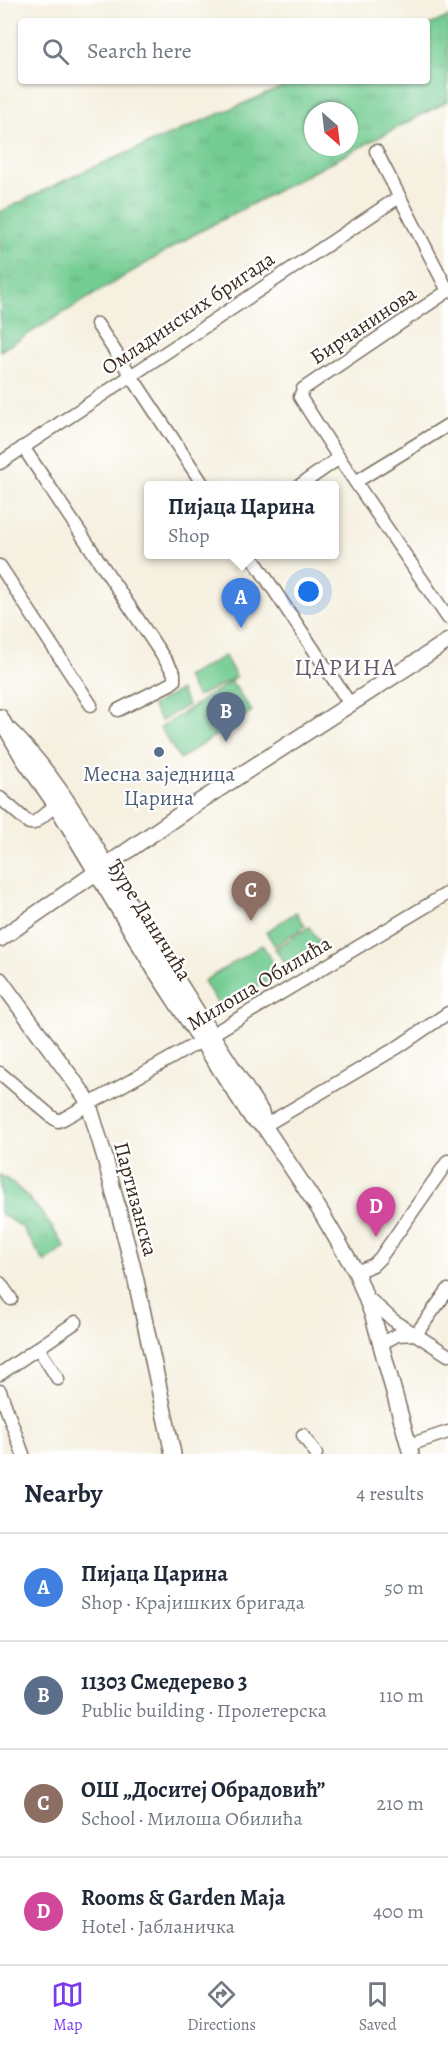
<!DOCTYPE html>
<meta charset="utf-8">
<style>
body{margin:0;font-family:Alegreya,serif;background:#f6f6f7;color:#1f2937}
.compass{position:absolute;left:304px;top:102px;width:54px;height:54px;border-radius:50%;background:#fff;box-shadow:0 2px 4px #0004;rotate:152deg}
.you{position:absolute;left:309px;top:592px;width:21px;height:21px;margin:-15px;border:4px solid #fff;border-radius:50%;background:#1a73e8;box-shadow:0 0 0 9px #1a73e833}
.badge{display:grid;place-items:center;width:39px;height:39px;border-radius:50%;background:#7c3aed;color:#fff;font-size:20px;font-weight:700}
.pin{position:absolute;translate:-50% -50px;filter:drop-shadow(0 2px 3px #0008)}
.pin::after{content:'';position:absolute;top:32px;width:21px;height:18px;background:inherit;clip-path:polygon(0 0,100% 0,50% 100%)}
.popup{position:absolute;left:144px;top:481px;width:195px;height:78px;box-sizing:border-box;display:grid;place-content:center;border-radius:6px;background:#fff;filter:drop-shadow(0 2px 4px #0005);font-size:20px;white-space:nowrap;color:#747a83}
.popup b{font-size:22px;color:#1f2937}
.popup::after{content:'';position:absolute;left:50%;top:100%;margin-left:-12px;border:12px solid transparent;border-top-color:#fff}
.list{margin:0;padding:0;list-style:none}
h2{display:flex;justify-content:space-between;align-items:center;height:78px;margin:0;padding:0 24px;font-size:26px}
h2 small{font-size:20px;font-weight:400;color:#747a83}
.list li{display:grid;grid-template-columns:39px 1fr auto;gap:18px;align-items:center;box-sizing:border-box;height:108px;padding:0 24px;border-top:2px solid #e0e1e3}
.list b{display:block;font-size:22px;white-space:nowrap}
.list p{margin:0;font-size:20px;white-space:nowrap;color:#747a83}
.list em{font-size:20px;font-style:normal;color:#747a83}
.icon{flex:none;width:33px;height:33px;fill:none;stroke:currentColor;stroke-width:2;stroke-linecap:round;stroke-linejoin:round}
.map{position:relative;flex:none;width:448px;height:1454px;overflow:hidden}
.search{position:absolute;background:#fff;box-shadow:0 2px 4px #0004;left:18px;right:18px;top:18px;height:66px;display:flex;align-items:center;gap:15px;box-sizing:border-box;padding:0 21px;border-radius:6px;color:#747a83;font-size:22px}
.sheet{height:510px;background:#fff}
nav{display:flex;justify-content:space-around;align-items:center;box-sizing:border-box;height:84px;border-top:2px solid #e0e1e3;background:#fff;font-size:16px;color:#747a83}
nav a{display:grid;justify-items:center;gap:3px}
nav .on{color:#7c3aed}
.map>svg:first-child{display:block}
.grass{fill:url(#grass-tufts);stroke:#577b58;stroke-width:1.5;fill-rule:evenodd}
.pitch{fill:#73cc92;stroke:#577b58;stroke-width:1.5}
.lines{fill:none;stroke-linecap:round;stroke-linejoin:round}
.minor-casing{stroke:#7c6f62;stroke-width:15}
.tertiary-casing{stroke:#7c6f62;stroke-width:18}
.minor{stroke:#fff;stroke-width:12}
.tertiary{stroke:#fff;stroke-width:15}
.service-dot{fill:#5c6f8a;stroke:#fff;stroke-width:2}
.labels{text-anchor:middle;stroke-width:4.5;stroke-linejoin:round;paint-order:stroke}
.street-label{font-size:21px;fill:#3b2a1e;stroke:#fff}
.service-label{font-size:21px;fill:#4e5e75;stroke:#fff}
.quarter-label{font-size:24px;letter-spacing:1.5px;fill:#6a5c6c;stroke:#fff}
</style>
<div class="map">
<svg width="448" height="1454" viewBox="0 0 448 1454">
<defs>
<pattern id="grass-tufts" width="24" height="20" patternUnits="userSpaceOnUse" patternTransform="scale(1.5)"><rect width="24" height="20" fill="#73cc92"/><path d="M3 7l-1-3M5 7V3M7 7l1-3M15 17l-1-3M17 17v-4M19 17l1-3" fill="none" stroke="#64af7d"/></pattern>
</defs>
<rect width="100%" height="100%" fill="#fff"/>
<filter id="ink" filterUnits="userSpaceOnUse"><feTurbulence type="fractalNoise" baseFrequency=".0167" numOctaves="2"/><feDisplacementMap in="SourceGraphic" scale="12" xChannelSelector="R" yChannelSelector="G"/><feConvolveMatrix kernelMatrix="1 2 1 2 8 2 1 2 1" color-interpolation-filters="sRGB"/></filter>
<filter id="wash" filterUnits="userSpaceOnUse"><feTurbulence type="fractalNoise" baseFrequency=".008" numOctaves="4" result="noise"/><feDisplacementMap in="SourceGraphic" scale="24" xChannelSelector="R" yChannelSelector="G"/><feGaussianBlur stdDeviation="1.35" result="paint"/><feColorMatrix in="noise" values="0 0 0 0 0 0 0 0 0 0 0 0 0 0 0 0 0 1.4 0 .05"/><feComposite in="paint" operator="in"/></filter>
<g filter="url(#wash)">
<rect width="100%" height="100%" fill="#f5f0e0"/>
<g class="grass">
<path d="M 448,17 L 448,101 L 193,235 L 0,351 L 0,212 L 82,172 L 297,81 L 427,81 L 427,26 ZM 313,111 L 349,111 L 349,147 L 313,147 Z"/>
<path d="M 0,1175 C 29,1192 47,1219 65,1247 L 45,1263 L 22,1227 L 0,1213 Z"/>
</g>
<g class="pitch">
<path d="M 225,656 L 236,677 L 197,697 L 186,677 Z"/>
<path d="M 231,681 L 252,711 L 180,759 L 160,728 Z"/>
<path d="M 180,690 L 188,705 L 161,721 L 152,706 Z"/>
<path d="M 296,912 L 305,926 L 275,946 L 266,932 Z"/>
<path d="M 309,927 L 320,943 L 286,965 L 275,949 Z"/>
<path d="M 262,945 L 280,973 L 221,1009 L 204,981 Z"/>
</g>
</g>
<g filter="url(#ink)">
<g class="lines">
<g class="minor-casing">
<g id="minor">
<path d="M 376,151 L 448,291"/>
<path d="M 448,291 L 303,389 L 300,397 L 339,458 L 448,618"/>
<path d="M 97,324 L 204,486"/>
<path d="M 23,447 L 174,673 L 174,681 L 170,684 L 118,710"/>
<path d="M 0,463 L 399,197"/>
<path d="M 357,481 L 448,425"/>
<path d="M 299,486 L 339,458"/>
<path d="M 250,554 L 350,704"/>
<path d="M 0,566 L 91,705"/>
<path d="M 0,798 L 29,823 L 34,823 L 56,805"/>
<path d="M 0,1073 L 52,1117 L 58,1121 L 63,1119 L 201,1041 L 448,893"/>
<path d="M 264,1126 L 398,1047 L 448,1013"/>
<path d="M 356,1272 L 373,1265 L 380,1258 L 448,1161"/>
<path d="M 0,1283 L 11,1299"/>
<path d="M 366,1296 L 393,1320 L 448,1355"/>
<path d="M 416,1334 L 448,1290"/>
<path d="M 381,1344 L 397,1335 L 416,1334"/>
<path d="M 38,1348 L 58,1379"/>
<path d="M 0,1374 L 76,1322"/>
<path d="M 0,1391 L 23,1454"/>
<path d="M 303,1435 L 316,1454"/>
<path d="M 409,1445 L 448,1432"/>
</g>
</g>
<g class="tertiary-casing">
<g id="tertiary">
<path d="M 0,717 L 23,758 L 56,805 L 155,970 L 252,1118 L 264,1126"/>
<path d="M 8,729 C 56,775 86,832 120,888 C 166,963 213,1038 261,1112 L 264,1126 L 319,1209 L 356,1272 L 373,1316 L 411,1454"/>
<path d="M 0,939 L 188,809 L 448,641"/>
<path d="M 0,980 L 84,1095 L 89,1105 L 105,1158 L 135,1276 L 173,1454"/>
</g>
</g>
<use href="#minor" class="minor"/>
<use href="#tertiary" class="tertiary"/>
</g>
</g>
<circle class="service-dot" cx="159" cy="752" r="6"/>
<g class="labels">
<g class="street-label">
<text transform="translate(188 313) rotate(-34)" y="7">Омладинских бригада</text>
<text transform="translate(363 325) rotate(-34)" y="7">Бирчанинова</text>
<text transform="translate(150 920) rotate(58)" y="7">Ђуре Даничића</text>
<text transform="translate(259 983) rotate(-31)" y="7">Милоша Обилића</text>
<text transform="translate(136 1199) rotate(75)" y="7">Партизанска</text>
</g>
<g class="service-label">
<text x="159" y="781">Месна заједница<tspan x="159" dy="24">Царина</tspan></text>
</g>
<g class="quarter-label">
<text x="346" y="675">ЦАРИНА</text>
</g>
</g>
</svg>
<svg class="compass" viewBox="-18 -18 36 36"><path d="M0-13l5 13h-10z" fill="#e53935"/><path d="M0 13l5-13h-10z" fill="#747a83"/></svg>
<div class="you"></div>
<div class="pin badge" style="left:241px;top:628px;background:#3f7fe0">A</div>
<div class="popup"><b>Пијаца Царина</b>Shop</div>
<div class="pin badge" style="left:226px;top:742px;background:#5c6f8a">B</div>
<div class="pin badge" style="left:251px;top:921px;background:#8d6e63">C</div>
<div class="pin badge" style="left:376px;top:1237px;background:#d1479c">D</div>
<div class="search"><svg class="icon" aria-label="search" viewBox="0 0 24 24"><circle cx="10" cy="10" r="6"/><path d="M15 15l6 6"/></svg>Search here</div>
</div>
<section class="sheet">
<h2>Nearby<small>4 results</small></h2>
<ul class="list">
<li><span class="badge" style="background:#3f7fe0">A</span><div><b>Пијаца Царина</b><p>Shop · Крајишких бригада</p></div><em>50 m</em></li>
<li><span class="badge" style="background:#5c6f8a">B</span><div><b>11303 Смедерево 3</b><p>Public building · Пролетерска</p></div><em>110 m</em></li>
<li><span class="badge" style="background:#8d6e63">C</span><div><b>ОШ „Доситеј Обрадовић”</b><p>School · Милоша Обилића</p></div><em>210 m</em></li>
<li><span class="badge" style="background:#d1479c">D</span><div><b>Rooms &amp; Garden Maja</b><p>Hotel · Јабланичка</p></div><em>400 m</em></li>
</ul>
</section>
<nav>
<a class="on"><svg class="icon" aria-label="map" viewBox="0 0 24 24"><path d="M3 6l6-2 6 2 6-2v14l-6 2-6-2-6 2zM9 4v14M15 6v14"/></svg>Map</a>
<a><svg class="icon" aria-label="directions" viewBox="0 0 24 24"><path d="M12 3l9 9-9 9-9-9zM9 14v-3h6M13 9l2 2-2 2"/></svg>Directions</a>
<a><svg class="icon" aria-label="saved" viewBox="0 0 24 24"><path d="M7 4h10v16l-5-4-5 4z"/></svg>Saved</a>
</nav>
